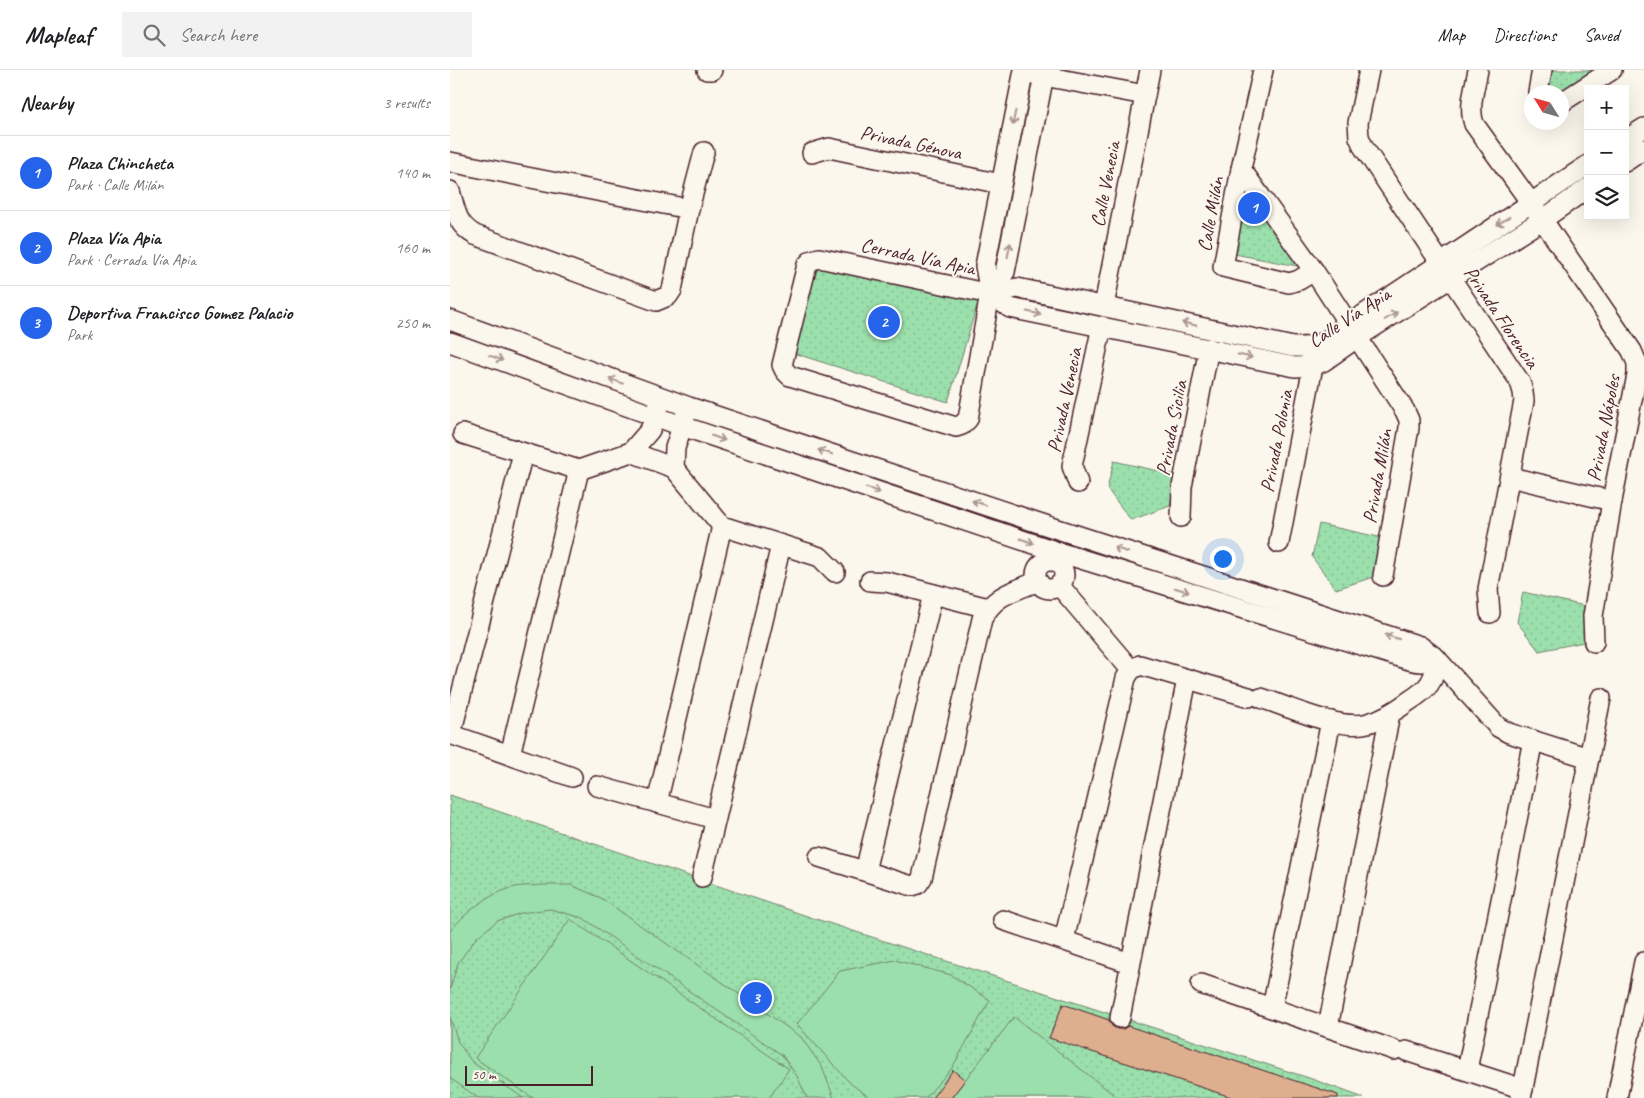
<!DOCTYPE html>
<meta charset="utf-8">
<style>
body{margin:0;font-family:Caveat,sans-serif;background:#f2f2f2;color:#202124}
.controls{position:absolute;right:15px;top:15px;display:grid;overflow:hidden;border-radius:0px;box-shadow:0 5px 20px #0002}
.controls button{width:45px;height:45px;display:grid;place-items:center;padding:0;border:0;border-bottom:1px solid #e0e0e0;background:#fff;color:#202124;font:25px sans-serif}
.compass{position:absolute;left:1074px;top:15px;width:45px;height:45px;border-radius:50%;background:#fff;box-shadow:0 5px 20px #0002;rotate:307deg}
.scale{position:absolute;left:15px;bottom:12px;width:128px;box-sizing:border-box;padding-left:5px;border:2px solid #4a1f2b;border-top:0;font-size:14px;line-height:18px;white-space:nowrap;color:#4a1f2b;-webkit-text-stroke:4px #fbf7ec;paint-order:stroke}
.you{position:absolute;left:772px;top:488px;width:18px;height:18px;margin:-12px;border:4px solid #fff;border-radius:50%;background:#1a73e8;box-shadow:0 0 0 8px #1a73e833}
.badge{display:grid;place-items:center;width:32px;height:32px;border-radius:50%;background:#2563eb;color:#fff;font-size:16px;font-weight:700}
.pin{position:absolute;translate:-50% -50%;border:2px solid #fff;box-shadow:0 1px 5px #0006}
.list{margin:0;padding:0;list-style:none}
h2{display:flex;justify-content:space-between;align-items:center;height:65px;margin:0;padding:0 20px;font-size:21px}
h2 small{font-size:16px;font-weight:400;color:#757577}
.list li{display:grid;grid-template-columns:32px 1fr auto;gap:15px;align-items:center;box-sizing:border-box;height:75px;padding:0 20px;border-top:1px solid #e0e0e0}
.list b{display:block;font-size:19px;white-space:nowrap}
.list p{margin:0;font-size:16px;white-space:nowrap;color:#757577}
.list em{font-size:16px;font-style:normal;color:#757577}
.icon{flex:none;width:28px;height:28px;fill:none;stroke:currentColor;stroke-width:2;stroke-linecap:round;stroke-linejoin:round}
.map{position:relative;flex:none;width:1194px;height:1028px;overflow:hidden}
header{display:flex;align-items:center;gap:30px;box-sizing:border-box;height:70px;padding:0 25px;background:#fff;border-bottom:1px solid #e0e0e0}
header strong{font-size:24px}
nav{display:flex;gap:28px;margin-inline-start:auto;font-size:18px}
.search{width:350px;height:45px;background:#f2f2f2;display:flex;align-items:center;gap:12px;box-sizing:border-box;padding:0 18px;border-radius:0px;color:#757577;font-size:19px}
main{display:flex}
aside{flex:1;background:#fff}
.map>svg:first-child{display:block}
.park{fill:url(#park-dots);stroke:#72806c}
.pitch{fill:#9be0ac;stroke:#72806c}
.building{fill:#deaf8f;stroke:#4a1f2b}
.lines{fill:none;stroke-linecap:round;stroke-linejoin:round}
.minor-casing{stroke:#4a1f2b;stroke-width:22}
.minor{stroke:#fbf7ec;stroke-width:19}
.oneway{stroke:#ab9695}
.labels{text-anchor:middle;stroke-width:4;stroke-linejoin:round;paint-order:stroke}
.street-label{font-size:20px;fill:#4a1f2b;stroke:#fbf7ec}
</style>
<header>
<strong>Mapleaf</strong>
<div class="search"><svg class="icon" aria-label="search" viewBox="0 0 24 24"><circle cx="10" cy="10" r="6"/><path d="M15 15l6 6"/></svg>Search here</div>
<nav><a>Map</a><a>Directions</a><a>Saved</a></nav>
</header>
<main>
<aside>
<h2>Nearby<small>3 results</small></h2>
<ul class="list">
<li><span class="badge">1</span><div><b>Plaza Chincheta</b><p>Park · Calle Milán</p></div><em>140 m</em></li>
<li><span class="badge">2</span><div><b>Plaza Vía Apia</b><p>Park · Cerrada Vía Apia</p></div><em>160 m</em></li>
<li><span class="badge">3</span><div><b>Deportiva Francisco Gomez Palacio</b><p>Park</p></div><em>250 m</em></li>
</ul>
</aside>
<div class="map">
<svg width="1194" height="1028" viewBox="0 0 1194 1028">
<defs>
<pattern id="park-dots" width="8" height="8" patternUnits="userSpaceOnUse" patternTransform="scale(1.25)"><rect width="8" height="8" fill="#9be0ac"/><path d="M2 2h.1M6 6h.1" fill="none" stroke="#87c094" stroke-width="1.8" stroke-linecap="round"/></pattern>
</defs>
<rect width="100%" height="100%" fill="#fbf7ec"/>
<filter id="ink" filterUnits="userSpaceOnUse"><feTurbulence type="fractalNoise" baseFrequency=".02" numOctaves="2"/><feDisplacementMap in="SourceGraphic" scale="10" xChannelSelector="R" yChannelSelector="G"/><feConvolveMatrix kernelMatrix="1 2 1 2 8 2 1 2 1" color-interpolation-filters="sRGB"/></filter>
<g filter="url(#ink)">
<g class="park">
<path d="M 1099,0 L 1144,0 L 1112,23 L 1094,22 Z"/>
<path d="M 794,94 L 860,190 L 847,196 L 774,182 Z"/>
<path d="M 363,183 L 531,222 L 498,332 L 340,282 Z"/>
<path d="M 664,391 L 726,405 L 720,436 L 681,450 L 657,419 Z"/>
<path d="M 869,454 L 938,469 L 930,505 L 886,519 L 862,487 Z"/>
<path d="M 1073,522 L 1139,537 L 1134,572 L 1089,581 L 1067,552 Z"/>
<path d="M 0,725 L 363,848 L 859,1008 L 914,1028 L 0,1028 Z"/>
</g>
<g class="pitch">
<path d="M 93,815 L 121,815 L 151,828 L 351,967 L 372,997 L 384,1028 L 357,1028 L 347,1006 L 332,985 L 133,848 L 100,839 L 71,843 L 47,851 L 26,868 L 8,893 L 0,919 L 0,861 C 16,842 37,825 61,818 C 71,815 83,816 93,815 Z"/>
<path d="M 120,849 L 339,999 L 319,1028 L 83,1028 L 25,988 Z"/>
<path d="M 445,890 L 501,905 L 540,930 L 502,998 L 475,1028 L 420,1028 L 400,1013 L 347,954 L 390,901 Z"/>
<path d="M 0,947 L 8,972 L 22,992 L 73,1028 L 28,1028 L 0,1008 Z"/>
<path d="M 564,947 L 668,1028 L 501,1028 Z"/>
</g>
<g class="building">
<path d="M 613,934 L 659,950 L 662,956 L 667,959 L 673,959 L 678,956 L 888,1025 L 888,1028 L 784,1028 L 599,968 Z"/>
<path d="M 503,1000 L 515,1010 L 501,1028 L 482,1028 Z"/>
</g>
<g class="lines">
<g class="minor-casing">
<g id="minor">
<path d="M 257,0 L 262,0"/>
<path d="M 574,0 L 535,196 L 540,224 L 518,349 L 512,355 L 506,357 L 340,306 L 335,301 L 332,295 L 357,195 L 362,190 L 369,188 L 540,224 L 560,238 L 845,297 L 863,296 L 874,291 L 908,267 L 1092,150 L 1138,118"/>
<path d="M 813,0 L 791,99 L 773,197 L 839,213 L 849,210 L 864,201"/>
<path d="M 919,0 L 908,53 L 909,67 L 914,78 L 1070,312 L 1073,322 L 1074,331 L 1038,519 L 1040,543"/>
<path d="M 1028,0 C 1025,17 1018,37 1024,54 L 1081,133 L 1182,281 L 1187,293 L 1187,305 L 1162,431 L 1143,546 L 1144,572"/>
<path d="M 583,4 L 695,25"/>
<path d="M 1088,22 L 1092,0"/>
<path d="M 1112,32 L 1162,0"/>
<path d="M 1175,70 L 1194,58"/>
<path d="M 362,83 L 379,78 L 551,114"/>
<path d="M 0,92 L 239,139"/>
<path d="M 1175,92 L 1194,79"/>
<path d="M 791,99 L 864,201 L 955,341 L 959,350 L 959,358 L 933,506"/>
<path d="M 0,121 C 6,141 6,154 25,165 L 206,231 L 218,226 L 222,220 L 239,139 L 254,82"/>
<path d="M 540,224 L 567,218 L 843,277 C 872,278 876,271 898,255 L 1138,95"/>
<path d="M 540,224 L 555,202 L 595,0"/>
<path d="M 654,236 L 700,0"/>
<path d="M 0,250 L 239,337 L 592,454 L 970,576 L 986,588 L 1048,657 L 1059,663 L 1139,688"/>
<path d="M 0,272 L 232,356 L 605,481 L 959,590 C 969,593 975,593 986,588"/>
<path d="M 13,364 L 129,400 L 181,382 L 200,360 L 209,336"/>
<path d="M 181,382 L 224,398 L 272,456 L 370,487 L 385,502"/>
<path d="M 224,398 L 225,378 L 236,344"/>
<path d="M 1060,407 L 1162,431"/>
<path d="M 628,413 L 622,396 L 652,256"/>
<path d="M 731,447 L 732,417 L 759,278"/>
<path d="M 829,473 L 863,296 L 861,284"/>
<circle cx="600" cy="505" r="14"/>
<path d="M 420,511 L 437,512 L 538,538"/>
<path d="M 609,515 L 681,600"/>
<path d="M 811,628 C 839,637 891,661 918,653 C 933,649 947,640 959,631 C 978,619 986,611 986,588"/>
<path d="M 0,664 L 122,707"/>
<path d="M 1,664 L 73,383"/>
<path d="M 60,685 L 129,400"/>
<path d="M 147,716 L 265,749"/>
<path d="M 207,733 L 272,456"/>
<path d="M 369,787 L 462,816 L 468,814 L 472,808 L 532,549 C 545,524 563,522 588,511"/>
<path d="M 415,801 L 483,524"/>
<path d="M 252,807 L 331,475"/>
<path d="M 553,850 L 680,893"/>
<path d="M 614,870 L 676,608 L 681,600 L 690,595 L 799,627"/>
<path d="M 751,914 L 944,980"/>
<path d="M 822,938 L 881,651"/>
<path d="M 670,948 L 737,609"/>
<path d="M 878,957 L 940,644"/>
<path d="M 956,981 L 1073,1019"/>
<path d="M 1017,1000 L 1083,670"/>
<path d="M 1071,1028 L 1151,628"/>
<path d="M 1167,1028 L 1194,892"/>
</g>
</g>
<use href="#minor" class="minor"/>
</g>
<defs><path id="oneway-shaft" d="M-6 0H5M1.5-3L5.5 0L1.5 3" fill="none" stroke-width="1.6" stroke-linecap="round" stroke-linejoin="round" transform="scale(1.25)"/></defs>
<g class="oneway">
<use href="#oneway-shaft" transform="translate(564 48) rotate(101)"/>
<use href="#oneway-shaft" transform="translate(1053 151) rotate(147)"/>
<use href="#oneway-shaft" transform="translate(559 180) rotate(-79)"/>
<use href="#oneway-shaft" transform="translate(584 243) rotate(11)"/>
<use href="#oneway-shaft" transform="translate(941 246) rotate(-32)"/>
<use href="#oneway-shaft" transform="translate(739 254) rotate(-168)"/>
<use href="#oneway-shaft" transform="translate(795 286) rotate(12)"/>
<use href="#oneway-shaft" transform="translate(46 288) rotate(20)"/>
<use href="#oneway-shaft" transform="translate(166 311) rotate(-160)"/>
<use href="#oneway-shaft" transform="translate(268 368) rotate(19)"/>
<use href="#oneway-shaft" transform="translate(375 382) rotate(-162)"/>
<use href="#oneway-shaft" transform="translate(423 420) rotate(19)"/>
<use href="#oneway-shaft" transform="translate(529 433) rotate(-162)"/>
<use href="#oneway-shaft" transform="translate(577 471) rotate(19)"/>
<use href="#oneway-shaft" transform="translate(671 480) rotate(-162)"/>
<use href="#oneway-shaft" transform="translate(732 520) rotate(17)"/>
<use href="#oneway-shaft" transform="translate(942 567) rotate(-162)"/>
</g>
</g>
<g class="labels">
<g class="street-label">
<text transform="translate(461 72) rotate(12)" y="7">Privada Génova</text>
<text transform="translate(655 114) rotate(-79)" y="7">Calle Venecia</text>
<text transform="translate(760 144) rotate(-80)" y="7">Calle Milán</text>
<text transform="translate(468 186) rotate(12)" y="7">Cerrada Vía Apia</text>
<text transform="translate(899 247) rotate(-33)" y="7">Calle Vía Apia</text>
<text transform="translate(1052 247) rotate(56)" y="7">Privada Florencia</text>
<text transform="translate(614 330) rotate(-78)" y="7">Privada Venecia</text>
<text transform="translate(721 358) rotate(-79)" y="7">Privada Sicilia</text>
<text transform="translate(1153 358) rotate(-79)" y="7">Privada Nápoles</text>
<text transform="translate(826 371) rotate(-79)" y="7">Privada Polonia</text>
<text transform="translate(927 406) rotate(-80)" y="7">Privada Milán</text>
</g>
</g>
</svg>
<div class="controls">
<button>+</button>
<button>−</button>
<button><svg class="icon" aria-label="layers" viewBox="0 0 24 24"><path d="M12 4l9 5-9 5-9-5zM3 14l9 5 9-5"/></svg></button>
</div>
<svg class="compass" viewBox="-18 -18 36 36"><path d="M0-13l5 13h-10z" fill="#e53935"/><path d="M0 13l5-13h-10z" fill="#757577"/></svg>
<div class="scale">50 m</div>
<div class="you"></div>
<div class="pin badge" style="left:804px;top:138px">1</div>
<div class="pin badge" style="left:434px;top:252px">2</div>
<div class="pin badge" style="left:306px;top:928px">3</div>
</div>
</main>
